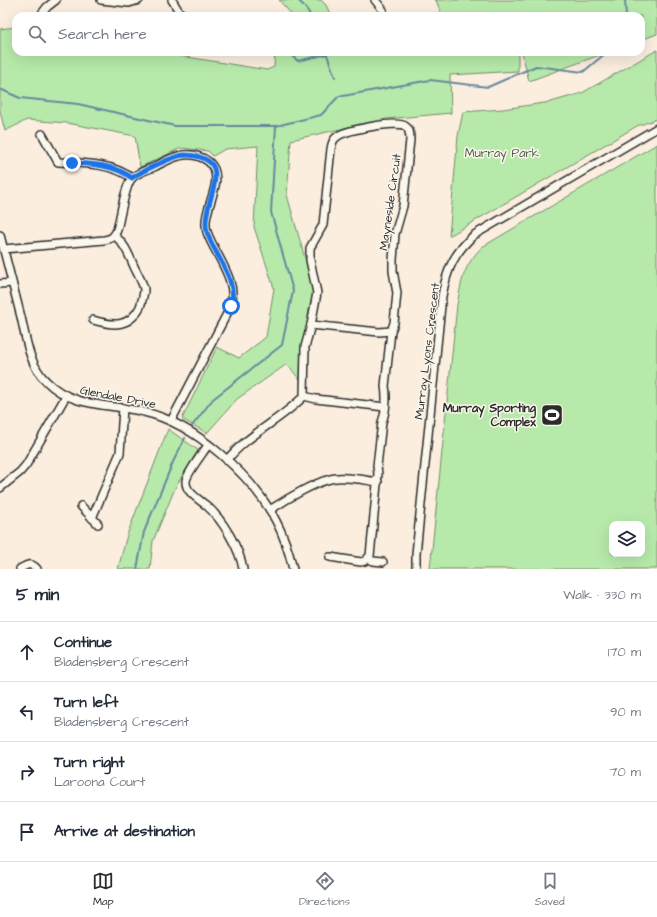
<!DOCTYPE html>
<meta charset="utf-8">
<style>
body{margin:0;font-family:"Architects Daughter",sans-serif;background:#f2f2f3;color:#1f2937}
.controls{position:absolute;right:12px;bottom:12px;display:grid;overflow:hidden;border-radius:8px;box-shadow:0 4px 16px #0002}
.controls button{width:36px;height:36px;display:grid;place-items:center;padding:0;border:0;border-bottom:1px solid #e0e1e3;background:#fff;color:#1f2937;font:20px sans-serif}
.stop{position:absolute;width:12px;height:12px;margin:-9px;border:3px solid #1a73e8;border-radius:50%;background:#fff}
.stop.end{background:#1a73e8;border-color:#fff;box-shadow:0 1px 4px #0008}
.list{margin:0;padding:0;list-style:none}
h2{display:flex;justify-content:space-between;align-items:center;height:52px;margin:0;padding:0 16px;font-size:17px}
h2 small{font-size:13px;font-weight:400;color:#747a83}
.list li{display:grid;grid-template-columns:26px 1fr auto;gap:12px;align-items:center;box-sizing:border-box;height:60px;padding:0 16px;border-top:1px solid #e0e1e3}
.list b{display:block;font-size:15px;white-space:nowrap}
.list p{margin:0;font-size:13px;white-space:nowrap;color:#747a83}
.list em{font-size:13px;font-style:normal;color:#747a83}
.icon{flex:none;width:22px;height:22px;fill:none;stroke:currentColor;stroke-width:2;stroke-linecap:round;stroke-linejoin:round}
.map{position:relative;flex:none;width:657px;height:569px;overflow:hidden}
.search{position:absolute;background:#fff;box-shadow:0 4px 16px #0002;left:12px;right:12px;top:12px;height:44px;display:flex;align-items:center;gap:10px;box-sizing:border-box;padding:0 14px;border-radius:12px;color:#747a83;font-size:15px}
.sheet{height:292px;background:#fff}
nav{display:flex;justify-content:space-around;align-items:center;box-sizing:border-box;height:56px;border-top:1px solid #e0e1e3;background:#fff;font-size:11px;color:#747a83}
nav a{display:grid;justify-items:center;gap:2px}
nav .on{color:#2b2b2b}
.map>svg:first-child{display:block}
.green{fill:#b7eaaa;stroke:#718a6a;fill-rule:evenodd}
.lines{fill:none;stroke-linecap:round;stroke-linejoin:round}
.stream{stroke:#66899f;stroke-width:2}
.minor-casing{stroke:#2b2b2b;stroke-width:10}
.minor{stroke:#fbf7ec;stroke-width:7}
.route{stroke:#1a73e8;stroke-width:5}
.labels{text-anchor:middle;stroke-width:3;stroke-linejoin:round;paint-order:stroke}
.park-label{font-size:12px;fill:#4e5b4b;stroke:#fbf7ec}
.street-label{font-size:12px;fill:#2b2b2b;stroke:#fbf7ec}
.poi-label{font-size:12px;font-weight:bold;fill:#2b2b2b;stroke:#fbf7ec;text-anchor:end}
</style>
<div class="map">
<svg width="657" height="569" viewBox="0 0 657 569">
<rect width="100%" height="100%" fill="#fbeedf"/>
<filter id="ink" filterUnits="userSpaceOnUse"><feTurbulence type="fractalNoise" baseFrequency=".025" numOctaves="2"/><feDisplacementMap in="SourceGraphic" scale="8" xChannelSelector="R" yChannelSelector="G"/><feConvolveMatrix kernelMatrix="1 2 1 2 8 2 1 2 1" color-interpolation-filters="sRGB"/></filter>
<g filter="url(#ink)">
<g class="green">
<path d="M 279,0 L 321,0 L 326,5 L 331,16 L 293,16 Z"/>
<path d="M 434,0 L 657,0 L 657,34 L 641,40 L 641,16 L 442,16 L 436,0 Z"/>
<path d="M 16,27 L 16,52 L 156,52 L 267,70 L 274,67 L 275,52 L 518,52 L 518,71 L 450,75 L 451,113 L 386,119 L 291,140 L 287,195 L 314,290 L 312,310 L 301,350 L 300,380 L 287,364 L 237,399 L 207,433 L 182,419 L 217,347 L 239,358 L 266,337 L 274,288 L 254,227 L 258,146 L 225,149 L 213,156 L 208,151 L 181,148 L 140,167 L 135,136 L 67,123 L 27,120 L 5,131 L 0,111 L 0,29 Z"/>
<path d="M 657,50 L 657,119 L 637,126 L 449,236 L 458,136 L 463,112 L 503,109 L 551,102 L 582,93 Z"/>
<path d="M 522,52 L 608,52 L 529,81 Z"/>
<path d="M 657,144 L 657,569 L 430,569 L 457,305 C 462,279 463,267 482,247 ZM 612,524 L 642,524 L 642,554 L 612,554 Z"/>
<path d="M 168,429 L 198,450 L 176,486 L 153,541 L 150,569 L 118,569 L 127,535 Z"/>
</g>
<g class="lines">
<g class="stream">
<path d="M 298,0 L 305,7 L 311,16"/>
<path d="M 625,0 L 626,16"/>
<path d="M 287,52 L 298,61 L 327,54"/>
<path d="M 326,52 L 335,77"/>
<path d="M 0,89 L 20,98 L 78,104 L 175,126 L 276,126 L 321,115 L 339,96 L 343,96 L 430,80 L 488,87 L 536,66 L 583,72 L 607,52"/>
<path d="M 192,426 L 213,399 L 282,345 L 293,291 L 271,212 L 276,126"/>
<path d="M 137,569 L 144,532 L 173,462 L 185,438"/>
</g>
<g class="minor-casing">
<g id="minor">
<path d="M 101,0 L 129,3 L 139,0"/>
<path d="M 172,0 L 180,13 L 185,16"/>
<path d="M 375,0 L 383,10"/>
<path d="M 40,16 L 47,7 L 56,0"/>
<path d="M 42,134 L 58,162 C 83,163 111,163 132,178"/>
<path d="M 0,235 C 7,262 14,290 21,317 C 26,338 29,365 46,381 C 74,409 109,403 144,412 C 194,423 253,476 276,521 C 284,536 289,552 293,569"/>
<path d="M 4,249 L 104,240 C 111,239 114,237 117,230 C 120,219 125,185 132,178 C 138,172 147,170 154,167 C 162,163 170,158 179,156 C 191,153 208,156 214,169 C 222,187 201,212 207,232 C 215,255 238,280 231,306 L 171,421"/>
<path d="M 0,284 L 12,283"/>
<path d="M 93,320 C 113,326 129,328 140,307 C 142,301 144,295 144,289 C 142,280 136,272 133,264 C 128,253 124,243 115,236"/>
<path d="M 311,325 L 379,332 L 391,331"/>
<path d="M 304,396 L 316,399 L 385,407"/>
<path d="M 208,445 C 203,453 187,473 186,481 C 185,492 200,500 207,506 C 222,519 240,549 243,569"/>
<path d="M 227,460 C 248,434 281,420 304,396 L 305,347 L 311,325 L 317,293 L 310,260 L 310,248 L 323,225 L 331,149 C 332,143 333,139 338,136 C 346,130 398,120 405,126 C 410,129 410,135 410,140 L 403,206 L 395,234 L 393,260 L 393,271 L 397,293 L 394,323 L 391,331 L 385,386 C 387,397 386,412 382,422 L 377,466 L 378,474 L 370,556 L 365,561 L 361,562 L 330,557"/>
<path d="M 0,488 L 20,472 L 26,465 L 66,396"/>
<path d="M 81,506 L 98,524"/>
<path d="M 270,510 C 285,500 319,479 337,478 C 350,477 364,480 378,482"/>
<path d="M 92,518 L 120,453 L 123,408"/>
<path d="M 368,558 L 373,561 L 383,562"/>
<path d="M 20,569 C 26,565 31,562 37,569"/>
<path d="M 416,569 L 416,554 L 442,296 C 447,269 454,253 474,235 L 657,128"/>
</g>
</g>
<use href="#minor" class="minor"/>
</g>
</g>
<g class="lines" filter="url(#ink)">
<path class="route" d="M 72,163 C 93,164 115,165 132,178 C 140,172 175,155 185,155 C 242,157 199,203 207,232 C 214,255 239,280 231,306"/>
</g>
<defs>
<g id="stadium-square" transform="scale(1.15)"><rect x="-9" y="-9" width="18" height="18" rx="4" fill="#2b2b2b" stroke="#fbf7ec"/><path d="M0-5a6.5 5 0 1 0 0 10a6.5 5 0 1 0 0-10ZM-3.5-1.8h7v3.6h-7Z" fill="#fff"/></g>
</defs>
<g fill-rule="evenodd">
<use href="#stadium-square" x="552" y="415"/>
</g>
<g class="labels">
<g class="park-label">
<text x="502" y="157">Murray Park</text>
</g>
<g class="street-label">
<text transform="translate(390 202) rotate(-82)" y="4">Mayneside Circuit</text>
<text transform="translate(427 351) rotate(-83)" y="4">Murray Lyons Crescent</text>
<text transform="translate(118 397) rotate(11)" y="4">Glendale Drive</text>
</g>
<g class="poi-label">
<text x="536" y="412">Murray Sporting<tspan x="536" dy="14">Complex</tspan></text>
</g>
</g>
</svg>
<div class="controls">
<button><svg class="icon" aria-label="layers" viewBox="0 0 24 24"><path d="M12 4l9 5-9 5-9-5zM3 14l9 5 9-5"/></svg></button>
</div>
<div class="stop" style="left:231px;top:306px"></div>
<div class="stop end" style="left:72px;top:163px"></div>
<div class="search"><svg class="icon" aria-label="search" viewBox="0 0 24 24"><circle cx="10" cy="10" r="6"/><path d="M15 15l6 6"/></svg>Search here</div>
</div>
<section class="sheet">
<h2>5 min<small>Walk · 330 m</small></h2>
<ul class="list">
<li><svg class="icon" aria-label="ahead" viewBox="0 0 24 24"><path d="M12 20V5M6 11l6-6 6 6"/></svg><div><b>Continue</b><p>Bladensberg Crescent</p></div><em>170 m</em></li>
<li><svg class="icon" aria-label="left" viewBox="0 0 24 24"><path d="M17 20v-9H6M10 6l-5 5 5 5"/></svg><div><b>Turn left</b><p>Bladensberg Crescent</p></div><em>90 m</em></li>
<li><svg class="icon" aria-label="right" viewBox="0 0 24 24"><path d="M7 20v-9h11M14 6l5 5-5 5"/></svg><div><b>Turn right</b><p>Laroona Court</p></div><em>70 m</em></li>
<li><svg class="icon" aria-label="arrive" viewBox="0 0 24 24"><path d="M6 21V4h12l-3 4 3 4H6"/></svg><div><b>Arrive at destination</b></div></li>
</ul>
</section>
<nav>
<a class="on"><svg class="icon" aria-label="map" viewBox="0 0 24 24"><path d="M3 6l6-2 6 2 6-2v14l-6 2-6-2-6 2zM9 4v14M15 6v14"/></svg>Map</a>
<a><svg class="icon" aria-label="directions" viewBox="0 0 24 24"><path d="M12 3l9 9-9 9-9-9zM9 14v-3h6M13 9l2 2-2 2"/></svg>Directions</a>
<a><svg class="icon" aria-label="saved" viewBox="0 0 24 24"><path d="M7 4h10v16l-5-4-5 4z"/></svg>Saved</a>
</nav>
